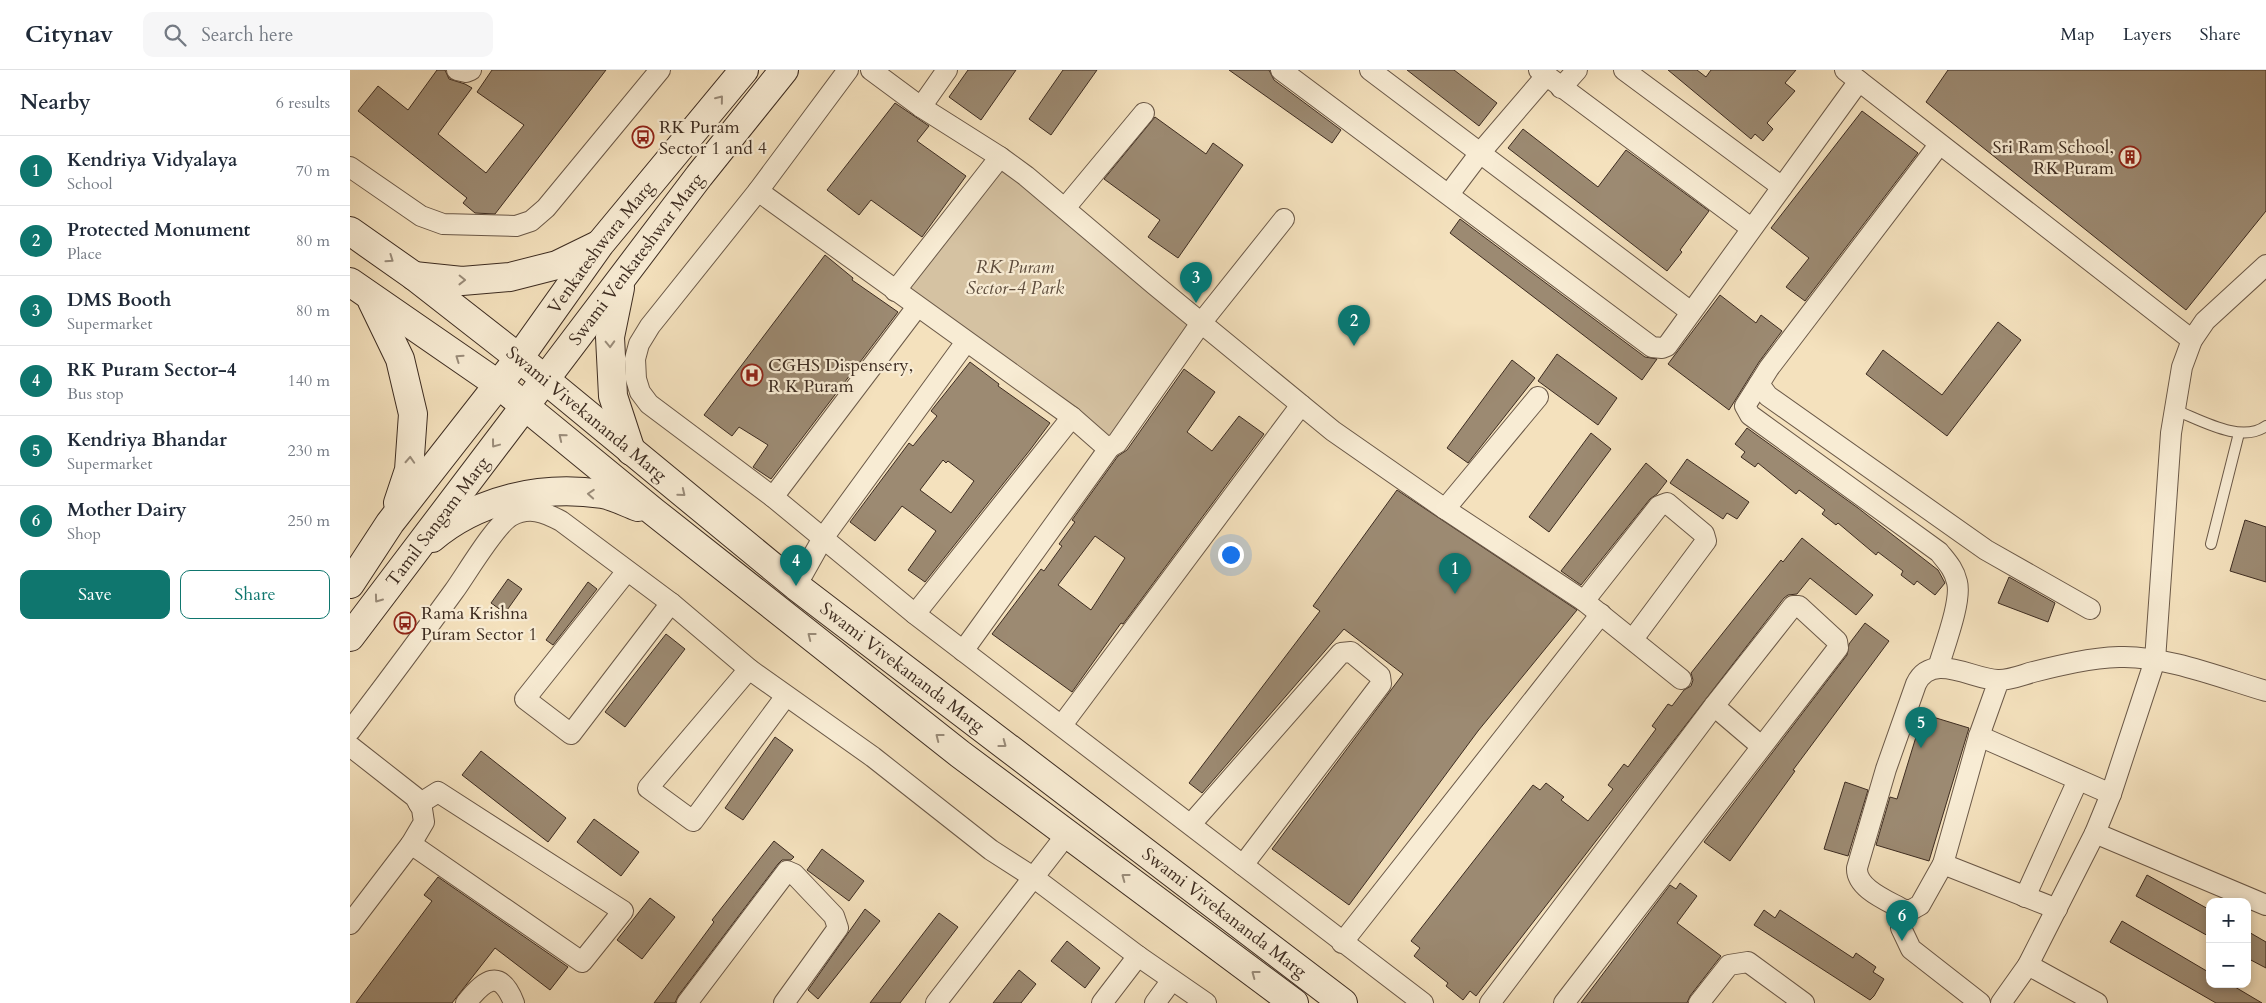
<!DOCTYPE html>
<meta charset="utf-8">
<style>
body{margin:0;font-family:Cardo,serif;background:#f6f6f7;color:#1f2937}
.controls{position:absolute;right:15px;bottom:15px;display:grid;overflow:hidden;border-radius:10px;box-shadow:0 2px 8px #0003}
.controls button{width:45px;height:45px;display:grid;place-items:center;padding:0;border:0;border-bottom:1px solid #e0e1e3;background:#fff;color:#1f2937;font:25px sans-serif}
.you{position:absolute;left:880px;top:484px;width:18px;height:18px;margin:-12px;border:4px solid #fff;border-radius:50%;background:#1a73e8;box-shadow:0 0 0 8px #1a73e833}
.badge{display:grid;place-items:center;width:32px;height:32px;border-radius:50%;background:#0f766e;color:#fff;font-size:16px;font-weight:700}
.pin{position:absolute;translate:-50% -41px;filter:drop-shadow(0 1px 2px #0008)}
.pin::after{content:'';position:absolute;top:26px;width:18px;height:15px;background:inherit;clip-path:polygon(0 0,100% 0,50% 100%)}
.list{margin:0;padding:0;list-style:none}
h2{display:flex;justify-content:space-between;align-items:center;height:65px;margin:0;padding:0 20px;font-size:21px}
h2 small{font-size:16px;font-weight:400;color:#747a83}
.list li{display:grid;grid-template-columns:32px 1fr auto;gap:15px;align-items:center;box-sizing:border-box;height:70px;padding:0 20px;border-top:1px solid #e0e1e3}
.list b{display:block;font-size:19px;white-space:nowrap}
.list p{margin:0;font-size:16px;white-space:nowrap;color:#747a83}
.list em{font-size:16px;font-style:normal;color:#747a83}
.actions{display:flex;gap:10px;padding:15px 20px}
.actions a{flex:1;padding:11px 0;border:1px solid #0f766e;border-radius:10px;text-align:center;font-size:18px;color:#0f766e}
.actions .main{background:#0f766e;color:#fff}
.icon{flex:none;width:28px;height:28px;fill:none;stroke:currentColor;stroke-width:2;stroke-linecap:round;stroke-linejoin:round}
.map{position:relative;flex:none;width:1916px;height:933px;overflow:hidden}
header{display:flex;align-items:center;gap:30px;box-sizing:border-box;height:70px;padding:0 25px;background:#fff;border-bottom:1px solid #e0e1e3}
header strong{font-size:24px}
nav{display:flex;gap:28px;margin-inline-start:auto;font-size:18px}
.search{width:350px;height:45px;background:#f6f6f7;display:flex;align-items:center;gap:12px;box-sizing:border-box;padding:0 18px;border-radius:10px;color:#747a83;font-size:19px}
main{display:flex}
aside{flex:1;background:#fff}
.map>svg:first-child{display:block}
.green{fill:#d5c2a2;stroke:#897762}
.building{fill:#9c8a72;stroke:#3d2c21;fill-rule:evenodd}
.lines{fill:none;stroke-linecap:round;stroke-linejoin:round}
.lane-casing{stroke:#6b5948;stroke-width:12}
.street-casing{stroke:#6b5948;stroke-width:22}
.secondary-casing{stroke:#3d2c21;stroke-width:30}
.lane{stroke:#f8ecd4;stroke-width:10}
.street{stroke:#f8ecd4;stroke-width:20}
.secondary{stroke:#f8ecd4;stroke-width:28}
.oneway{stroke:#9a8c7a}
.labels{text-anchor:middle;stroke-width:4.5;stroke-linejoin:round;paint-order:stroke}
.poi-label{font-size:18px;fill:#3d2c21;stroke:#f8ecd4;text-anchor:start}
.street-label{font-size:18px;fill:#3d2c21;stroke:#f8ecd4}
.park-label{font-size:18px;font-style:italic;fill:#5b4a3b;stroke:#f8ecd4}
</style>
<header>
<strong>Citynav</strong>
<div class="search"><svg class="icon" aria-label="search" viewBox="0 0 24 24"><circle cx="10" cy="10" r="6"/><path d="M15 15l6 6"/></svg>Search here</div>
<nav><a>Map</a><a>Layers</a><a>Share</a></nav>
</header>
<main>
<aside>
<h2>Nearby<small>6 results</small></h2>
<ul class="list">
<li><span class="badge">1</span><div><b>Kendriya Vidyalaya</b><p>School</p></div><em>70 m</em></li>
<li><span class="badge">2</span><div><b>Protected Monument</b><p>Place</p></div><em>80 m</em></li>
<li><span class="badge">3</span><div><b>DMS Booth</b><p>Supermarket</p></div><em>80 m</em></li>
<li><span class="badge">4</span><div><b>RK Puram Sector-4</b><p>Bus stop</p></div><em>140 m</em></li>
<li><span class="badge">5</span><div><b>Kendriya Bhandar</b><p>Supermarket</p></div><em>230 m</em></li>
<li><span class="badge">6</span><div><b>Mother Dairy</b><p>Shop</p></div><em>250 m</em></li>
</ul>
<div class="actions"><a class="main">Save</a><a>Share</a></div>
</aside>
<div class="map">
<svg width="1916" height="933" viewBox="0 0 1916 933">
<rect width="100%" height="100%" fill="#f4e1bd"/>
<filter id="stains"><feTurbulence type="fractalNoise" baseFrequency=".004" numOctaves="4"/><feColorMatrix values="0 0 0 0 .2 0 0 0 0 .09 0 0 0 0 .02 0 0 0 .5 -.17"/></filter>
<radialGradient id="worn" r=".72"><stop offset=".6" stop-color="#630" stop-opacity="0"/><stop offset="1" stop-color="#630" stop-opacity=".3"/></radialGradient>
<path class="green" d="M 650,87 L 847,258 L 760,377 L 545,221 Z"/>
<g class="building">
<path d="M 87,0 L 95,0 L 99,9 L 115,14 L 122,18 L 88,64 L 136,103 L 174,55 L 127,22 L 142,0 L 256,0 L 145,144 L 125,143 L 113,133 L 117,128 L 8,41 L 28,16 L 58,40 Z"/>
<path d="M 618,0 L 666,0 L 631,50 L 599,27 Z"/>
<path d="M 713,0 L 747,0 L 701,65 L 679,49 Z"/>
<path d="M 879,0 L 919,0 L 924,10 L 991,60 L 982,73 Z"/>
<path d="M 1057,0 L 1104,0 L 1147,33 L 1129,56 Z"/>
<path d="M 1318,0 L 1347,0 L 1356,7 L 1361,0 L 1446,0 L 1435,13 L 1445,21 L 1417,53 L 1423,59 L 1413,71 L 1405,64 L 1401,69 Z"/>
<path d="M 1598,0 L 1916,0 L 1916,141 L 1836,240 L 1576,32 Z"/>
<path d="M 545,33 L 579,56 L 567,71 L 616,106 L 572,167 L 521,130 L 509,145 L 477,120 Z"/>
<path d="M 1512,41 L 1568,83 L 1455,231 L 1436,217 L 1459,188 L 1421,158 Z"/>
<path d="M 805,47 L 856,84 L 863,73 L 893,95 L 828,188 L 798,167 L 810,150 L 754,109 Z"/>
<path d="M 1173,59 L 1248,117 L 1276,80 L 1359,141 L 1330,180 L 1332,182 L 1317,201 L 1158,78 Z"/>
<path d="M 1110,149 L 1295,287 L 1307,289 L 1292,310 L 1100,163 Z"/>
<path d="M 475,185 L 503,208 L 502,210 L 548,242 L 421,409 L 403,397 L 418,375 L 389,357 L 382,366 L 354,345 Z"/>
<path d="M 1370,225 L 1406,253 L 1411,245 L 1432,261 L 1409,292 L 1379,340 L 1318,294 Z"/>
<path d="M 1648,252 L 1671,270 L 1597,366 L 1516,304 L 1533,280 L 1592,325 Z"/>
<path d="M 1207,284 L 1267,328 L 1248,355 L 1188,311 Z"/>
<path d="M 1162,290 L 1185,308 L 1118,393 L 1097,378 Z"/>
<path d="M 620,292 L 649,314 L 648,316 L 700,353 L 680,380 L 575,512 L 558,500 L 586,461 L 552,436 L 525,471 L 500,452 L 559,373 L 563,376 L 587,346 L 581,341 ZM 593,390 L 596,393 L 598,391 L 624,411 L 601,443 L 570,420 Z"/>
<path d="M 834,299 L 865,322 L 837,362 L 862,381 L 889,346 L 914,364 L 773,554 L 771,553 L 722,622 L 642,564 L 691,499 L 694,501 L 712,476 L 709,474 L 725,452 L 722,450 L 768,386 L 777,380 ZM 745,466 L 775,488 L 741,540 L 708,515 Z"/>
<path d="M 1397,358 L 1508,438 L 1588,500 L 1595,513 L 1585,525 L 1567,511 L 1564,515 L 1551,505 L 1553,501 L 1528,482 L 1526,485 L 1488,453 L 1486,455 L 1472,444 L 1475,440 L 1449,420 L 1446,424 L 1408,393 L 1405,397 L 1391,387 L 1395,382 L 1385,374 Z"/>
<path d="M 1241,363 L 1261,379 L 1199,462 L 1179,447 Z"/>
<path d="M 1337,389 L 1399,432 L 1387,449 L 1377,443 L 1373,449 L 1320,413 Z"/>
<path d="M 1296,393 L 1317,411 L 1307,424 L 1300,429 L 1231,515 L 1211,501 Z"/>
<path d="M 1047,420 L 1227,540 L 1128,661 L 999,835 L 922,779 L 1053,604 L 994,559 L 852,723 L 839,713 L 970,541 L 963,536 Z"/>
<path d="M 1895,450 L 1916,457 L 1916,512 L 1880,501 Z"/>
<path d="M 1452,468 L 1523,525 L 1506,545 L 1460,508 L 1447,524 L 1438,525 L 1434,528 L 1126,926 L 1120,921 L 1113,930 L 1096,916 L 1098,913 L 1064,886 L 1070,878 L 1061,871 L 1183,715 L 1190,720 L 1196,713 L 1214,727 L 1211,730 L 1238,751 L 1263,719 L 1258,715 L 1274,694 L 1278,697 L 1306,659 L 1302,656 L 1318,634 L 1322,636 L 1334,620 L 1341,616 L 1343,610 L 1341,603 L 1431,490 L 1433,492 Z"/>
<path d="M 1659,507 L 1705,533 L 1698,552 L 1648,533 Z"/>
<path d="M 158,509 L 172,519 L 155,543 L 141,533 Z"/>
<path d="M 238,512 L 247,519 L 203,575 L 196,570 Z"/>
<path d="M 1515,553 L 1539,571 L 1443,700 L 1445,701 L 1380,791 L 1354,772 L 1497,585 L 1499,574 Z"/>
<path d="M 316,564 L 335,579 L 275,657 L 255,642 Z"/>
<path d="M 1573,644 L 1619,658 L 1579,791 L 1526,775 L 1540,727 L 1547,729 Z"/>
<path d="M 425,667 L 443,680 L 393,750 L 375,738 Z"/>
<path d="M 131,681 L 216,748 L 198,772 L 112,705 Z"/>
<path d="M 1495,712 L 1518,720 L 1498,786 L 1474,779 Z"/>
<path d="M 244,749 L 289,782 L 271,806 L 227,772 Z"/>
<path d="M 424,771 L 444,787 L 441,790 L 432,790 L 428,794 L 328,926 L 325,933 L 304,933 L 364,852 L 362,850 Z"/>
<path d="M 472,779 L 514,811 L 499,831 L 457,800 Z"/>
<path d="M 1797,805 L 1860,840 L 1860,867 L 1786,826 Z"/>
<path d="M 88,807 L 218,897 L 200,920 L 145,878 L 102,933 L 6,933 L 82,831 L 74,825 Z"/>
<path d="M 1330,813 L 1347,826 L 1327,853 L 1371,886 L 1340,926 L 1337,933 L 1231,933 L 1320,815 L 1326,819 Z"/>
<path d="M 300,828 L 325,847 L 292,889 L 267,870 Z"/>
<path d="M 515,839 L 530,851 L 468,929 L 458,920 Z"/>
<path d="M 1414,840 L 1425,848 L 1430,840 L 1503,888 L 1506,883 L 1526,897 L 1523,902 L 1534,909 L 1524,926 L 1520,930 L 1404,855 Z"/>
<path d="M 589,843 L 608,857 L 550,933 L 520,933 Z"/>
<path d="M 1772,851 L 1860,903 L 1860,914 L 1880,914 L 1912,933 L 1866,933 L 1760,872 Z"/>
<path d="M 1897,861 L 1916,872 L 1916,898 L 1897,888 Z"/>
<path d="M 717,871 L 750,898 L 735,918 L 701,891 Z"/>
<path d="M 669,900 L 686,914 L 671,933 L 643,933 Z"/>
</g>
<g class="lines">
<g class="lane-casing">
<g id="lane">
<path d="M 1825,340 C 1851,350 1891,374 1916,356"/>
<path d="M 1861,474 L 1889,363"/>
</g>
</g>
<g class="street-casing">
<g id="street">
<path d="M 107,0 L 116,2 L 121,0"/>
<path d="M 498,0 L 408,121 L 300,256 L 289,274 L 285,289 L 286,309 L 290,322 L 299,334 L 423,427 L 565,544 L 1073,933"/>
<path d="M 521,0 L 571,37 L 650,87 L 676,106 L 805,215 L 983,361 L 1095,439 L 1234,531 L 1331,609"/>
<path d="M 931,0 L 1302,277 L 1312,278 L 1317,276 L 1509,11"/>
<path d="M 1020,0 L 1341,242"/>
<path d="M 1189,0 L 1401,158"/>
<path d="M 1274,0 L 1432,117"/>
<path d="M 1495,0 L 1842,270"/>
<path d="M 1211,18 L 1227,0"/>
<path d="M 571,37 L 597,0"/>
<path d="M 1589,75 L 1419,298 L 1409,314 L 1418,326 L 1636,480 L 1740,539"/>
<path d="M 0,97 L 71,146 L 93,154 L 166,156 L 181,151 L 196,138 L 310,0"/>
<path d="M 408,121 L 722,347 L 755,376 L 760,377 L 767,373 L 851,253 L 934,149"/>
<path d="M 1099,124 L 1130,83 L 1196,6"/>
<path d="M 715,138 L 794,43"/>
<path d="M 545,221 L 650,87"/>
<path d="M 1409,314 L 1395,336 L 1400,345 L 1589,482 C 1597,492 1604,499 1607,512 C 1612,531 1594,577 1588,598"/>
<path d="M 423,427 L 567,237"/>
<path d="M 1095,439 L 1188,327"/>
<path d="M 277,501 L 175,629 L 221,664 L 321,533"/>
<path d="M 446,516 L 473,468 L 616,272"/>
<path d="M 1234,531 L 1309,436 L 1317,433 L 1354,464 L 1356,471 L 1283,569"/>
<path d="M 565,544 L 722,347"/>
<path d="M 613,581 L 760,377"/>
<path d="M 399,599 L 298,718 L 343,751 L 436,626"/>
<path d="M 1649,610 L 1629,666 L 1593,794 L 1570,835 L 1561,840 L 1554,840 C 1539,831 1506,819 1507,798 L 1536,699 L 1566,614 C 1582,580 1625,611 1649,610 C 1660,610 1672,605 1683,602 C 1711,595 1740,588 1769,587 C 1814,585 1872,608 1916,621"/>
<path d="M 1364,636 L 1411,676"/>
<path d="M 712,655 L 951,335"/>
<path d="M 0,661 C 35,615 70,568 104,521 C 117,503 145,455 161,446 C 179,436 194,442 211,451 L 321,533 L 399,599 L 523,687 L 641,780 L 683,807 L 788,886 L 856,933"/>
<path d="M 1629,666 L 1761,724"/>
<path d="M 0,676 L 65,727 L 72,739 L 74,752 L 61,774 L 0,854"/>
<path d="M 841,754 L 991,583 L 1001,582 L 1030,606 L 1031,614 L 893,795"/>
<path d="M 1745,763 L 1916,835"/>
<path d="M 61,774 L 232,892 L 273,841 L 88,722 L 69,734"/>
<path d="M 1593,794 L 1707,839"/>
<path d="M 1675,827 L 1728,710"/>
<path d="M 1554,840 L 1551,858 L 1561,879 L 1630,933"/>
<path d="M 992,873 L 1251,544"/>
<path d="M 1678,895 L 1747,933"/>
<path d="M 116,933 C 134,910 150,897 164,933"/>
<path d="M 337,933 L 437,801 L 444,804 L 484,846 L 488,858 L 434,933"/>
<path d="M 586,933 L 717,764"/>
<path d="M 752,933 L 788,886"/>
<path d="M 805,933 L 822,910"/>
<path d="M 1140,933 L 1364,636 L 1443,536 L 1449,536 L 1487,571 L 1488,578 L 1214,933"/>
<path d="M 1349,933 L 1379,895 L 1398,892 L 1454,933"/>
<path d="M 1651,933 L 1678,895 L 1745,763 L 1761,724 L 1805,590 L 1821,363 L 1832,297 L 1842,270 L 1855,251 L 1916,195"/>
</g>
</g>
<g class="secondary-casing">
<g id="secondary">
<path id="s1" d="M 0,161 L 64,206 L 169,288 L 446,516 L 993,933"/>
<path d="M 64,206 L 112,211 L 160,207 L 207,195 L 248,175"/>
<path d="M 0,212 L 149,315 L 304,442 L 610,684 L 944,933"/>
<path d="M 270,218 L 260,267 L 263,326 L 281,381"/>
<path d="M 22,231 L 50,289 L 63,344 L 59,400 L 48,433"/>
<path d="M 82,468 C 128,429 192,415 252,424 C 264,426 277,433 288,437"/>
<path id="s2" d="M 0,514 L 40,453 L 169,288 L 250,174 L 394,0"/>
<path id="s3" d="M 0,567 L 349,106 L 434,0"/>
</g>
</g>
<use href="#lane" class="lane"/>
<use href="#street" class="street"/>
<use href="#secondary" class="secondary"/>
</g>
<defs><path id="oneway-chevron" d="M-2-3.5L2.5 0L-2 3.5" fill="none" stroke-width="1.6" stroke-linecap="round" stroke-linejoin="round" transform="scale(1.25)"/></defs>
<g class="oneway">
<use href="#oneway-chevron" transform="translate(370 29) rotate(-51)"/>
<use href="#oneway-chevron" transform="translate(40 189) rotate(35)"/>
<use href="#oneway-chevron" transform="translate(112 210) rotate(1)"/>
<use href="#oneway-chevron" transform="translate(260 274) rotate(88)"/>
<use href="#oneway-chevron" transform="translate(109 288) rotate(-145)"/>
<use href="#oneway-chevron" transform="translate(212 367) rotate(-141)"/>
<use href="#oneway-chevron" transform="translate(145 374) rotate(127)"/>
<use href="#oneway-chevron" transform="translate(60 390) rotate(-87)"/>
<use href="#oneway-chevron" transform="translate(332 423) rotate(39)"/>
<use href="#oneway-chevron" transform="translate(241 424) rotate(-176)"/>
<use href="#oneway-chevron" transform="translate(28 529) rotate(126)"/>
<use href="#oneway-chevron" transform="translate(461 566) rotate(-142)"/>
<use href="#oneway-chevron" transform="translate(589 667) rotate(-142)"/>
<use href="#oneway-chevron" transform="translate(653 674) rotate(37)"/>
<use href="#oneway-chevron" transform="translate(775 807) rotate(-143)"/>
<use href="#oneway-chevron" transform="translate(905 904) rotate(-143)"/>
</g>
<defs>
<g id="bus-ring" transform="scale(1.125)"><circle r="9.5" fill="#f8ecd4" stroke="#8f2418" stroke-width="1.5"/><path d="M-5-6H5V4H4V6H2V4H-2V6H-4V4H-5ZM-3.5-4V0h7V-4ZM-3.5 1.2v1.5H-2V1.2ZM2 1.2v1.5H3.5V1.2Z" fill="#8f2418"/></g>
<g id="building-ring" transform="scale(1.125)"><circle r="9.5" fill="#f8ecd4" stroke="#8f2418" stroke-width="1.5"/><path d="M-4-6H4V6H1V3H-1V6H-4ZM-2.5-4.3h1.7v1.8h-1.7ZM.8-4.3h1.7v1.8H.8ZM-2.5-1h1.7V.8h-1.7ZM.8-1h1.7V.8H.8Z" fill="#8f2418"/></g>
<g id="hospital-ring" transform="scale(1.125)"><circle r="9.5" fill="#f8ecd4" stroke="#8f2418" stroke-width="1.5"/><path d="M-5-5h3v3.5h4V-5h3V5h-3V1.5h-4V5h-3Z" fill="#8f2418"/></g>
</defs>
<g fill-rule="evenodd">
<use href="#bus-ring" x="293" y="67"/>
<use href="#building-ring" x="1780" y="87"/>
<use href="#hospital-ring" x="402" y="305"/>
<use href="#bus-ring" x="55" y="553"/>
</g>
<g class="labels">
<g class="poi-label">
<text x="309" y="63">RK Puram<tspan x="309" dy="21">Sector 1 and 4</tspan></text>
<text x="1764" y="83" text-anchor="end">Sri Ram School,<tspan x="1764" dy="21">RK Puram</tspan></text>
<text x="418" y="301">CGHS Dispensery,<tspan x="418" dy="21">R K Puram</tspan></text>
<text x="71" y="549">Rama Krishna<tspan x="71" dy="21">Puram Sector 1</tspan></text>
</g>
<g class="street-label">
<text dy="6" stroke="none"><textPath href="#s2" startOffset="420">Venkateshwara Marg</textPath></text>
<text dy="6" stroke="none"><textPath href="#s3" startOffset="474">Swami Venkateshwar Marg</textPath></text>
<text dy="6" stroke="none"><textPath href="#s1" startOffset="299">Swami Vivekananda Marg</textPath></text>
<text dy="6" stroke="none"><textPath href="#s3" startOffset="145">Tamil Sangam Marg</textPath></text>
<text dy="6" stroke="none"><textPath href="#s1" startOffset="704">Swami Vivekananda Marg</textPath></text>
<text dy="6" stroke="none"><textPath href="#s1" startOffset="1109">Swami Vivekananda Marg</textPath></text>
</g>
<g class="park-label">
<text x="665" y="203">RK Puram<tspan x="665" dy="21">Sector-4 Park</tspan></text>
</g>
</g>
<rect width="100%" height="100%" filter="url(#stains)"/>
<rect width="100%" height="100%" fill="url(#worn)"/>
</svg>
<div class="controls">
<button>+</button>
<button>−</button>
</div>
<div class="you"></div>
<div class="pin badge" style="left:1105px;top:524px">1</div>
<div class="pin badge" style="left:1004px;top:276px">2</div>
<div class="pin badge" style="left:846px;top:233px">3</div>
<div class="pin badge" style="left:446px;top:516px">4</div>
<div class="pin badge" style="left:1571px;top:678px">5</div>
<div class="pin badge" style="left:1552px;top:871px">6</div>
</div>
</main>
